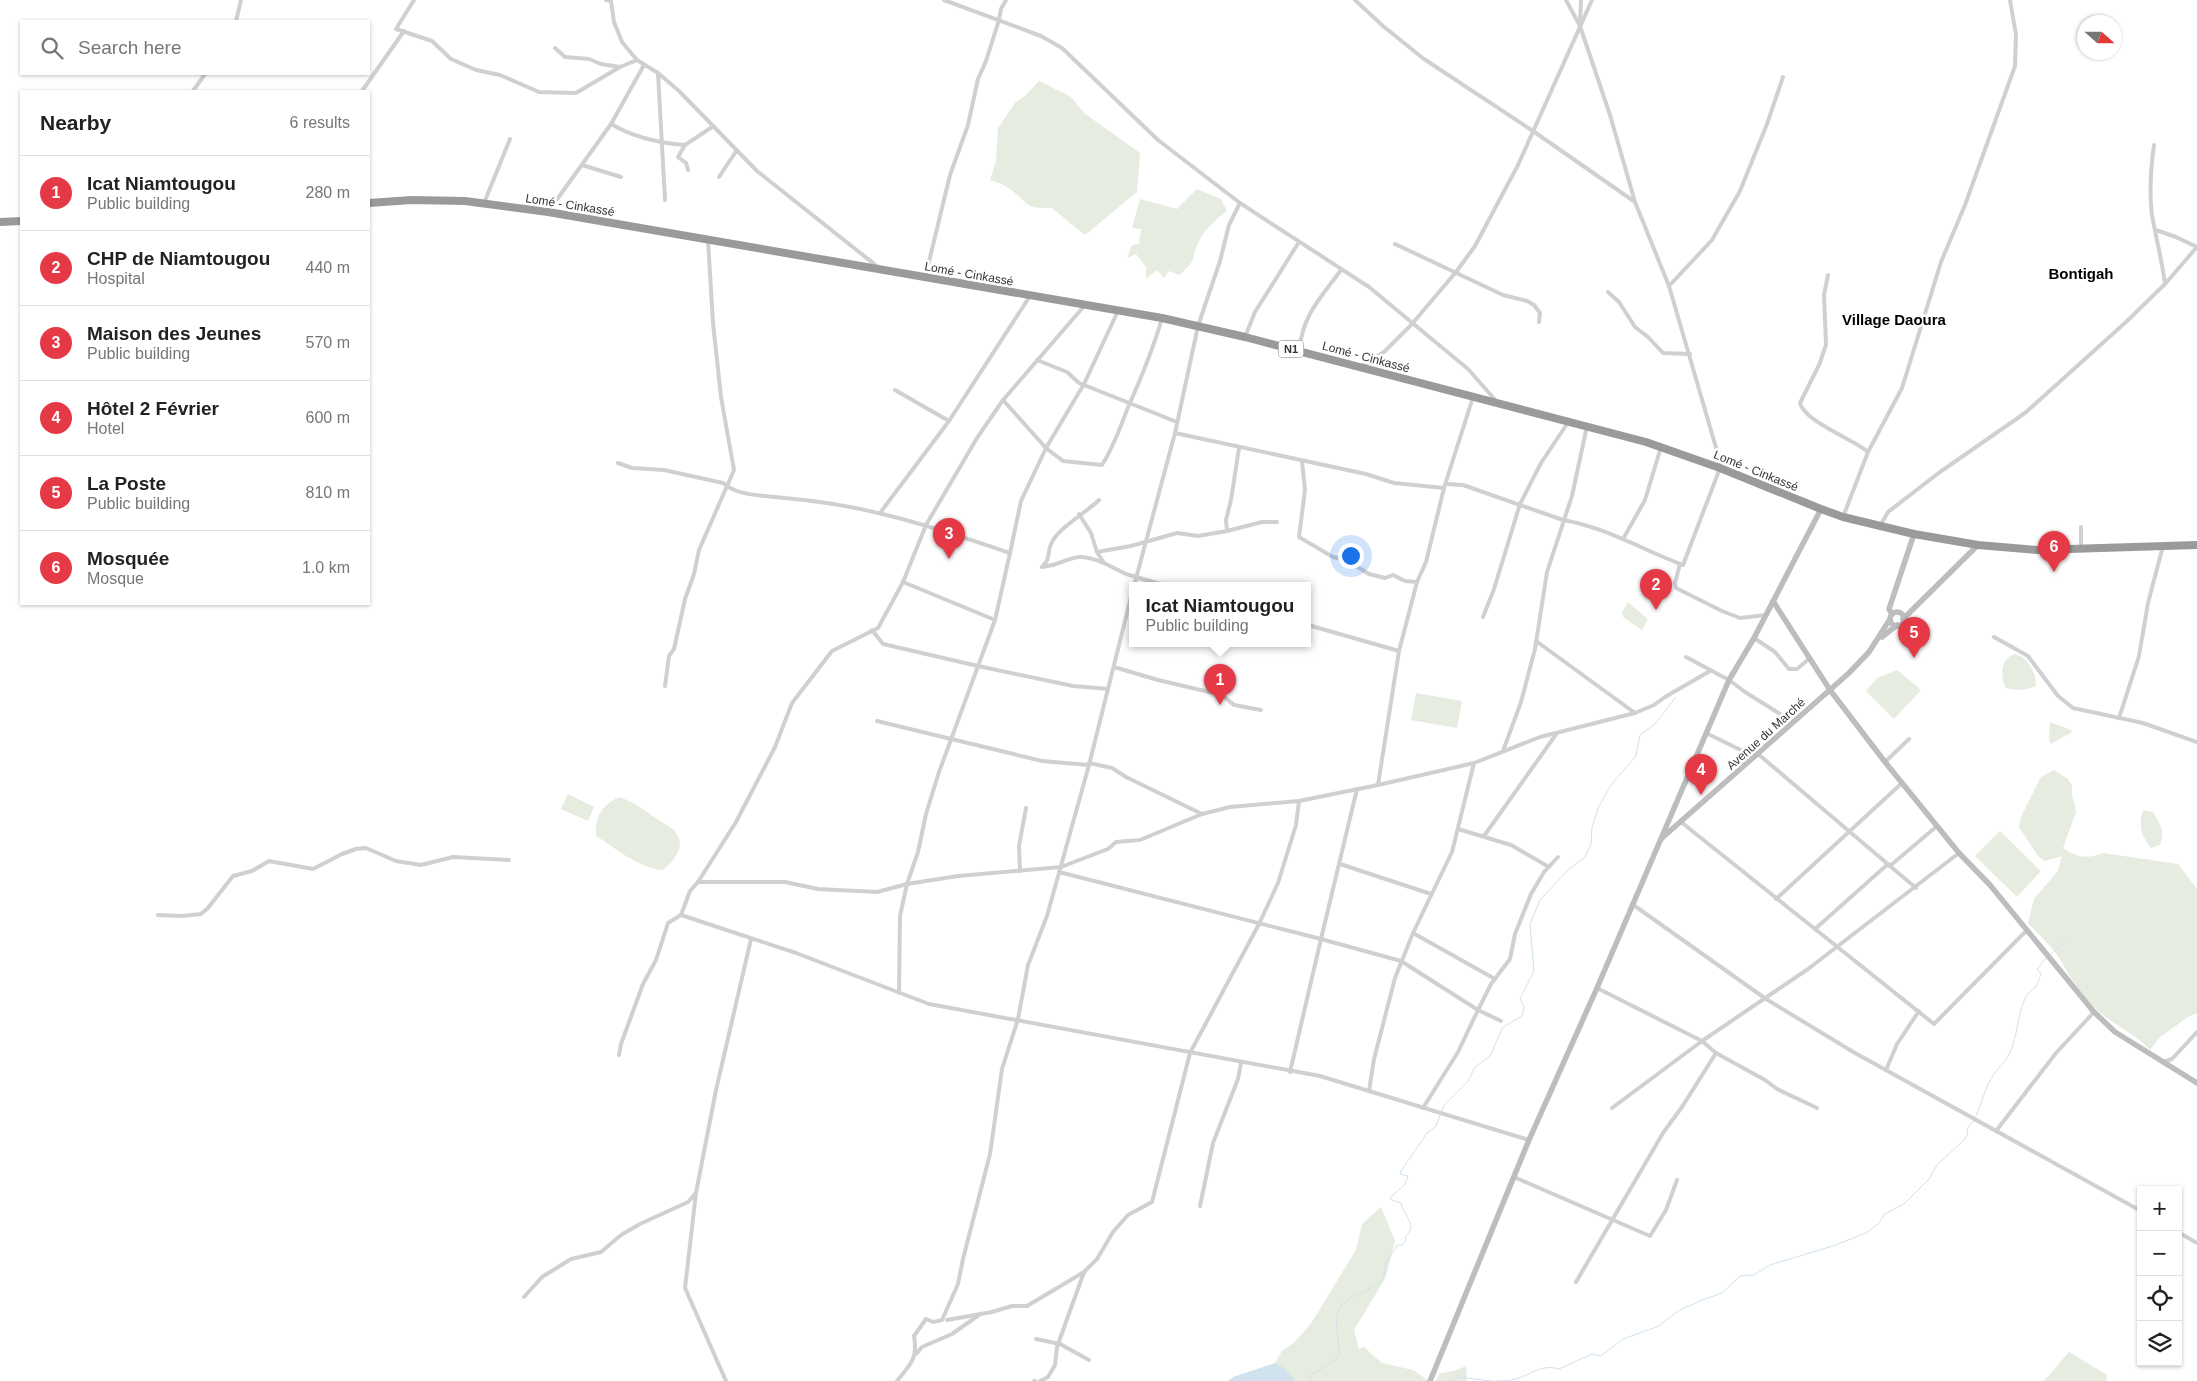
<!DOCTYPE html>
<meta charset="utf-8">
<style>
body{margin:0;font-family:Helvetica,sans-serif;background:#f6f6f6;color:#222}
.controls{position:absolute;right:15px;bottom:15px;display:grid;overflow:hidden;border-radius:0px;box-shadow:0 1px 4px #0004}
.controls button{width:45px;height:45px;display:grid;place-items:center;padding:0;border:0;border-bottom:1px solid #e0e0e0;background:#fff;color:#222;font:25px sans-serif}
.compass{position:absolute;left:2077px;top:15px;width:45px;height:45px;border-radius:50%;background:#fff;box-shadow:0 1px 4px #0004;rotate:111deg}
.you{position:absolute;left:1350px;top:555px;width:18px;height:18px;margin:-12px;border:4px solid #fff;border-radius:50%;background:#1a73e8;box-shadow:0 0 0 8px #1a73e833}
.badge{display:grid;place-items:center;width:32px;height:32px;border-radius:50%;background:#e63946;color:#fff;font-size:16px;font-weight:700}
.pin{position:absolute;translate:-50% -41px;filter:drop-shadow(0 1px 2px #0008)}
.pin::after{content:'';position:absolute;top:26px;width:18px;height:15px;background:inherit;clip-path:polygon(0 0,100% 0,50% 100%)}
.popup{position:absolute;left:1129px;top:582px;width:182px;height:65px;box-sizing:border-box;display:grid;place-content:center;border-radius:0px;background:#fff;filter:drop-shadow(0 1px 4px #0005);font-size:16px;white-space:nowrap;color:#767676}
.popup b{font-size:19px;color:#222}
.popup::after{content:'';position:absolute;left:50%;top:100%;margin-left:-10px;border:10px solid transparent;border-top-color:#fff}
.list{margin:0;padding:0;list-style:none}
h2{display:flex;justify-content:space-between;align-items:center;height:65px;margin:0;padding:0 20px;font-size:21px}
h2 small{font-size:16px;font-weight:400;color:#767676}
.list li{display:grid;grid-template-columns:32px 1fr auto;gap:15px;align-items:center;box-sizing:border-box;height:75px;padding:0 20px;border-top:1px solid #e0e0e0}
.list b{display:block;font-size:19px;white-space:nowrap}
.list p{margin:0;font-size:16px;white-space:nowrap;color:#767676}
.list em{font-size:16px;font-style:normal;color:#767676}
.icon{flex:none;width:28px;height:28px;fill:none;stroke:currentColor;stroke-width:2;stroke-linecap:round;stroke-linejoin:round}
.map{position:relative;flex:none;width:2197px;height:1381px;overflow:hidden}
.search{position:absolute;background:#fff;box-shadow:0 1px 4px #0004;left:20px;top:20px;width:350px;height:55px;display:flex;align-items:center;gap:12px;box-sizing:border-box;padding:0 18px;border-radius:0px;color:#767676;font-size:19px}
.panel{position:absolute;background:#fff;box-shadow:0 1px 4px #0004;left:20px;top:90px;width:350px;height:515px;border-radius:0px}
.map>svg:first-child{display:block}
.green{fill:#e6ecdf}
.water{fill:#cfe2ee}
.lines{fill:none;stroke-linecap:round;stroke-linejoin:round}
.stream{stroke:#cfe2ee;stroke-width:1}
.street{stroke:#d0d0d0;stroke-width:4}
.secondary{stroke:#bdbdbd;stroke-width:5.5}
.highway{stroke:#9a9a9a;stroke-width:8}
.labels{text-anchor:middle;stroke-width:5;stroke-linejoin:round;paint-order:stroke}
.shield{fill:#fff;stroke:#707070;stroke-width:1}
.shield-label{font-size:11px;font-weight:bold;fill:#333}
.street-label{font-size:12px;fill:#333;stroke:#fff}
.quarter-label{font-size:15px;font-weight:bold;fill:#000;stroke:#fff}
</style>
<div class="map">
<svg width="2197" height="1381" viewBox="0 0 2197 1381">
<rect width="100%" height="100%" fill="#fff"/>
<g class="green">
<path d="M 1039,81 L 1071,97 L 1084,113 L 1140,153 L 1137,192 L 1085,235 L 1052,208 C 1021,209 1030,202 1008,188 C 1003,184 996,182 990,180 L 996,161 L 998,128 L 1015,103 L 1026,95 Z"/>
<path d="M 1197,189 L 1221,199 L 1227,211 C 1215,220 1206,228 1199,241 C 1190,259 1199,259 1179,275 L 1169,271 L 1164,278 L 1157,270 L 1146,279 L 1146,267 L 1136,254 L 1127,258 L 1132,245 L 1139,244 L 1141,229 L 1132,228 L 1140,199 L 1177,209 Z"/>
<path d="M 1628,602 L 1648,619 L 1642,630 L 1623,617 L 1622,612 Z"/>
<path d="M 2015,654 C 2028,657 2036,673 2036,686 C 2028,690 2015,691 2006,688 C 2000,677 2000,658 2015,654 Z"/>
<path d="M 1897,670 L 1921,690 L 1894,719 L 1866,691 L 1877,678 Z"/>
<path d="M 1416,693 L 1462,701 L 1457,728 L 1411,720 Z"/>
<path d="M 2050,722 L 2071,730 L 2072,732 L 2051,744 L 2049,740 Z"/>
<path d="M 2054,770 L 2068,779 L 2072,785 C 2071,799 2075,801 2076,812 L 2063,848 C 2076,858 2089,859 2103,853 L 2178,864 L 2197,889 L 2197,1013 L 2188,1017 L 2160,1037 L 2150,1050 C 2138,1035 2110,1023 2095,1008 C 2081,993 2070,978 2061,961 C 2053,947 2039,935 2028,923 L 2034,899 L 2058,871 L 2062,856 L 2045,861 L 2038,856 L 2019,827 L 2021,817 L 2041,777 Z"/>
<path d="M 568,794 L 594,807 L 588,821 L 561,809 Z"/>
<path d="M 619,797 C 634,802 645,810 657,819 C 663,823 672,827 676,833 C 687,846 673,862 663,870 C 638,868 617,849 596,836 C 595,817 602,805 619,797 Z"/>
<path d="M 2143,810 L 2153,812 C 2160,824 2166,831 2160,845 L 2151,848 C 2141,835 2138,826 2143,810 Z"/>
<path d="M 2000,831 L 2041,871 L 2017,897 L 1975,856 Z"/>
<path d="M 1381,1207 L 1395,1241 L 1385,1279 L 1354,1330 L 1359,1349 L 1364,1347 L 1382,1363 L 1413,1370 L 1429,1381 L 1296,1381 L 1284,1368 L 1275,1363 L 1282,1351 L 1295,1342 L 1312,1322 L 1356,1250 L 1362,1224 Z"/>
<path d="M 2069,1352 L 2107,1375 L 2106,1381 L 2044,1381 Z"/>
<path d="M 1466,1366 L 1467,1381 L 1436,1381 L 1440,1373 L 1454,1371 Z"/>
</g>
<path class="water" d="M 1275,1363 L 1284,1368 L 1296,1381 L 1228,1381 L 1233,1377 Z"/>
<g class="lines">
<g class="stream">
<path d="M 2051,954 L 2065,942"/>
<path d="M 1442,1111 L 1444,1105 L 1468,1081 L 1475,1067 L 1490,1056 L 1503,1027 L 1522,1016 L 1524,1007 L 1520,999 L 1534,971 L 1530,924 L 1540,900 L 1568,870 L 1585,857 L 1591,844 L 1592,827 L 1599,806 L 1611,785 L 1636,756 L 1640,735 L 1656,723 L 1676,697"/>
<path d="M 1309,1381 L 1311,1375 L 1334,1361 L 1339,1355 C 1340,1341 1334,1327 1338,1313 C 1344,1294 1366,1294 1380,1282 C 1387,1276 1383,1268 1387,1261 C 1390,1255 1395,1252 1397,1245 L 1402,1245 L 1406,1241 L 1405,1237 C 1419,1224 1404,1218 1401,1203 L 1392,1200 L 1390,1198 L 1405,1184 L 1408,1176 L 1400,1174 L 1401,1171 L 1427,1133 L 1436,1126 L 1440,1115"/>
<path d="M 1452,1381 L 1459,1377 L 1492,1381"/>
<path d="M 1495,1381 C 1500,1381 1506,1381 1511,1380 C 1529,1377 1540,1363 1559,1369 L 1592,1354 L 1601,1356 L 1623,1339 L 1659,1326 L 1678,1311 L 1702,1300 L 1722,1293 L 1740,1276 L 1754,1275 L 1770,1265 L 1833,1246 L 1866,1233 L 1878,1224 L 1885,1214 L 1904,1204 L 1929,1179 L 1937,1165 L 1965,1139 L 1968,1133 L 1967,1129 C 1982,1112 1981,1095 1992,1077 C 1998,1067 2005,1064 2010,1052 C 2020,1032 2017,996 2036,987 L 2041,974 L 2037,969 L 2046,958"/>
</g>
<g class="street">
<path d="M 414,0 L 396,29 L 432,41 L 451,59 L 476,70 L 500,75 L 539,92 L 576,93 L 620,67"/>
<path d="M 606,0 L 611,1 L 614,22 L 622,42 L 637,60 L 658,73 L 679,91 L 757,171 L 878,267"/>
<path d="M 944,0 L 1041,36 L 1062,48 L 1158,140 L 1240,203 L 1369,287 L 1468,369 L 1497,402"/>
<path d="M 1355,0 L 1383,26 L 1424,59 L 1533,131 L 1635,202"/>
<path d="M 236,21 L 241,0"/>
<path d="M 1580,24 L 1581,0"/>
<path d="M 555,48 L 565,57 L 589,59 L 601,64 L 620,67 L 637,60"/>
<path d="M 658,73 L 665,200"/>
<path d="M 193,91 L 205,74"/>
<path d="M 362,91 L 404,31"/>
<path d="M 611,124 C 633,137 659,143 685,145"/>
<path d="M 2154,145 C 2151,167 2149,193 2152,215 C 2156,238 2162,260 2165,284"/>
<path d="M 582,165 L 621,177"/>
<path d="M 688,170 L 686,163 L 678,157 L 685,145 L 712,127"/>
<path d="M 719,177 L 737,150"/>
<path d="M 484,203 L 510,139"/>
<path d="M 548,212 L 611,124 L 644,65"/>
<path d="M 2156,230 L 2176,237 L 2197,247"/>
<path d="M 1395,244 L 1503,295 L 1527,301 L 1534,305 L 1540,313 L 1539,322"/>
<path d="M 1828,275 L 1824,295 L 1826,345 L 1819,365 L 1800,403 C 1805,422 1853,439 1868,452"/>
<path d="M 925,278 L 950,175 L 968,125 L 978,79 L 986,61 L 999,20 L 1001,9 L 1006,0"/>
<path d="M 1669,286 L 1712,240 L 1740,191 L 1767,124 L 1783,77"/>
<path d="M 1608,292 L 1619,302 L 1635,327 L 1648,337 L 1663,353 L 1690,354"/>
<path d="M 1245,337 L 1255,312 L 1299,242"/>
<path d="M 1299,351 C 1303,314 1320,299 1341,270"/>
<path d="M 1037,360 L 1067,372 L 1079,383 L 1177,422"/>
<path d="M 1362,366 L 1384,352 L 1412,324 L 1456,272 L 1475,246 L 1518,165 L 1592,0"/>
<path d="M 895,390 L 949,421"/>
<path d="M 1003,400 L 1046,448 L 1063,461 L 1102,465 C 1115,445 1120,427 1129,405 C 1142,376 1153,350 1162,318"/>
<path d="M 1175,433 L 1366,474 L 1394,483 L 1444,488"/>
<path d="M 1302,462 L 1305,490 L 1299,537 L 1333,557 L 1346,560 L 1369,574 L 1385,578 L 1393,575 L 1405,581 L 1417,582"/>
<path d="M 618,463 L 632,468 L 664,470 L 723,483 C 739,497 764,495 785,498 C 817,501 851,506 882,514 C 926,524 968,539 1010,553 L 1021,501 L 1046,448 L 1084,384 L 1118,311"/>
<path d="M 1446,484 L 1463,485 L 1563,520 C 1605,527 1643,550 1683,565 L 1720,468 L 1719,458 L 1669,286 L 1635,202 L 1610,115 L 1580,26 L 1566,0"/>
<path d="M 880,513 L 949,421 L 1030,296"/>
<path d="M 1079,514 L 1091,533 L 1097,552 L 1104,563 L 1126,574 L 1167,586"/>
<path d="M 1843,517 L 1868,452 L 1902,388 L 1941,262 L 1965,205 L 2015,66 L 2016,35 L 2010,0"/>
<path d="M 1880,526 L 1888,512 L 1940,472 L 2025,413 L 2126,322 L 2165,284 L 2197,247"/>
<path d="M 1227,531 L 1226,520 L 1231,500 L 1239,448"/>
<path d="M 1623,539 L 1645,500 L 1661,447"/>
<path d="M 2081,548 L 2081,527"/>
<path d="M 1097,552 L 1131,546 L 1177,533 L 1198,536 L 1227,531 L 1262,522 L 1277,522"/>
<path d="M 1680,564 L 1675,583 L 1676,588 L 1722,611 L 1740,618 L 1766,615"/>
<path d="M 1042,567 C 1052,558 1046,552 1052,542 C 1060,527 1087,512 1099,500"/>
<path d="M 1042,567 C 1073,563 1070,549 1104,563"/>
<path d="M 903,582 L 995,620"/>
<path d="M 1134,586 L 1175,433 L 1198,326 L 1220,261 L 1229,225 L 1240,203"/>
<path d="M 1483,617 L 1494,589 L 1520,504 L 1541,463 L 1569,421"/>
<path d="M 1308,625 L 1399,651"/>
<path d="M 872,630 L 883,644 L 978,666 L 1073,686 L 1108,689"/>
<path d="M 1994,637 L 2028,656 L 2058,696 L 2073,708 L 2143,723 L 2197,742"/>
<path d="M 1754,638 L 1775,652 L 1789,669 L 1797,669 L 1810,658"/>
<path d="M 1536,641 L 1635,713"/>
<path d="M 1686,657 L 1729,680 L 1745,692 L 1793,722"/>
<path d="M 1114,667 L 1158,680 L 1222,695 L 1234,705 L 1261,710"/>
<path d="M 665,686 L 669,656 L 674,649 L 685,599 L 694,574 L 699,550 L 734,470 L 721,397 L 713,323 L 708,240"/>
<path d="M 2119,718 L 2139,656 L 2148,603 L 2163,546"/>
<path d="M 877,721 L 1042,761 L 1089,765"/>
<path d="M 1706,733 L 1755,757"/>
<path d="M 1503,751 L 1521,702 L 1535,649 L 1547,572 L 1572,496 L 1587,426"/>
<path d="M 1758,754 L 1916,888"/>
<path d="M 1885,762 L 1909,739"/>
<path d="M 1089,763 L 1112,768 L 1126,777 L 1202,814"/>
<path d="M 1378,785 L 1399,651 L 1417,582 L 1426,562 L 1444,488 L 1473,397"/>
<path d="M 1681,822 L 1934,1024 L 2027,930"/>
<path d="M 1458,829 L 1511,845 L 1549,867"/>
<path d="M 1484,836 L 1557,733"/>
<path d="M 1340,864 L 1431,894"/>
<path d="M 1890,866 L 1937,826"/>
<path d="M 1020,871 L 1019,846 L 1026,808"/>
<path d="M 1059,872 L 1321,939 L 1357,789"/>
<path d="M 698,882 L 785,882 L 818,889 L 877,892 L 907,884 L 958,876 L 1061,867 L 1108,849 L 1116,842 L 1140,840 L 1202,814 L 1230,807 L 1299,801 L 1378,785 L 1474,763 L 1540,737 L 1635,713 L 1654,705 L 1665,697 L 1710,671"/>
<path d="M 1776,899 L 1902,783"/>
<path d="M 1632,904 L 1766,999 L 1855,1053 L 2141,1211"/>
<path d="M 158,915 L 182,916 L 201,914 L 208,908 L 233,876 L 252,871 L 269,861 L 313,869 L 342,854 L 356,849 L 366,848 L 396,861 L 421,865 L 453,857 L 509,860"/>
<path d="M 681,915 L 690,891 L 698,882 L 736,822 L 775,747 L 792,703 L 832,651 L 878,628 L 903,582 L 926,525 L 977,438 L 1003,400 L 1085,305"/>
<path d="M 1815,929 L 1888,864"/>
<path d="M 1413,933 L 1495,979"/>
<path d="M 1597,988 L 1702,1041 L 1716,1053 L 1765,1080 L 1777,1089 L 1817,1108"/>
<path d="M 899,993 L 900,916 L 907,884 L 918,852 L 926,814 L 939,772 L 995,620 L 1010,553"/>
<path d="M 1501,1021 L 1478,1010 L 1491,984 L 1510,959 L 1515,934 L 1531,894 L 1544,872 L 1558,857"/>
<path d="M 619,1055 L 621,1044 L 643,984 L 656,960 L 668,923 L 681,915 L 796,953 L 929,1004 L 1320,1076 L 1529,1140"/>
<path d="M 2163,1062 L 2172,1059 L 2197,1032"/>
<path d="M 1886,1070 L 1897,1044 L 1919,1011"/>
<path d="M 1290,1072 L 1321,939 L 1401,961 L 1478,1010 L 1458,1052 L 1423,1108"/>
<path d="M 1369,1091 L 1374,1059 L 1395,978 L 1413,933 L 1452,852 L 1474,763"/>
<path d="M 1612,1108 L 1702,1041 L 1808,969 L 1959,853"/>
<path d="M 1996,1131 L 2056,1053 L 2094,1012"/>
<path d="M 1514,1177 L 1650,1236 L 1666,1210 L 1677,1180"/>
<path d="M 1200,1206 L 1213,1143 L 1238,1079 L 1241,1063"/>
<path d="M 2178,1232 L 2197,1243"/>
<path d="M 1576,1282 L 1663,1133 L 1682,1107 L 1716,1053"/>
<path d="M 524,1297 L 542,1277 L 571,1259 L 601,1252 L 621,1235 L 640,1224 L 688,1202 L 696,1193"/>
<path d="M 947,1320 L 992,1312 L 1012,1306 L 1027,1306 L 1084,1272 L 1097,1259 L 1113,1232 L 1128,1215 L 1152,1202 L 1190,1053 L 1259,924 L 1278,883 L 1296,825 L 1299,801"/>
<path d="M 1036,1339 L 1060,1344 L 1089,1360"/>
<path d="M 916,1354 L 922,1347 L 952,1334 L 979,1315"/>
<path d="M 726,1381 L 685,1288 L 696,1193 L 716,1090 L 751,939"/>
<path d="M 897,1381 C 911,1364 918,1358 914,1336 L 926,1319 L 933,1322 L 942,1320 L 958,1284 L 963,1259 L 990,1154 L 1002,1069 L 1018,1019 L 1028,965 L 1047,916 L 1089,765 L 1132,593"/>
<path d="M 1034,1381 L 1035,1381"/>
<path d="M 1040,1381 L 1048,1377 L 1055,1365 L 1057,1347 L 1084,1272"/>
</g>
<g class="secondary">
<path d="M 1773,601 L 1830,690 L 1885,762 L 1959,853 L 1990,885 L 2094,1012 L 2115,1032 L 2197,1083"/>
<circle cx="1897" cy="619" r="7"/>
<path d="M 1892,614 L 1889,609 L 1914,534"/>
<path d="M 1903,619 L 1978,545"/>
<path d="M 1882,637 L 1897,625"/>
<path d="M 1662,838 L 1849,673 L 1869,652 L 1890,619"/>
<path d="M 1430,1381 L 1529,1140 L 1597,988 L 1729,680 L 1754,638 L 1821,509"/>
</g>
<g class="highway">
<path d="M 369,203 L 411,200 L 465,201 L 548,212 L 1162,318 L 1245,337 L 1646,442 L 1720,468 L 1821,509 L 1843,517 L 1914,534 L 1978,545 L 2037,550 L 2197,545"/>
<path d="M 0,222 L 21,221"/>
</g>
</g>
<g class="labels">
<rect class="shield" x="1278.5" y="340.5" width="25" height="17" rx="4"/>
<g class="shield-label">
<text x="1291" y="353">N1</text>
</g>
<g class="street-label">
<text transform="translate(570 205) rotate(9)" y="4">Lomé - Cinkassé</text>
<text transform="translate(969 274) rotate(10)" y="4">Lomé - Cinkassé</text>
<text transform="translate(1366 357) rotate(15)" y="4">Lomé - Cinkassé</text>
<text transform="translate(1756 471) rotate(22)" y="4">Lomé - Cinkassé</text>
<text transform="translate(1766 734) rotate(-42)" y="4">Avenue du Marché</text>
</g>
<g class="quarter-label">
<text x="2081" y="279">Bontigah</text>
<text x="1894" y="325">Village Daoura</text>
</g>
</g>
</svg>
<div class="controls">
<button>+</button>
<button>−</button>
<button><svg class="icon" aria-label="locate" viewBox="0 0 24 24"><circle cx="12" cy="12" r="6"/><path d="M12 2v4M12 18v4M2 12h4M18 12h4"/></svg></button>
<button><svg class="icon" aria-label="layers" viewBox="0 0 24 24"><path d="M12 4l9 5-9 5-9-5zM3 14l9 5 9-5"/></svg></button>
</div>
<svg class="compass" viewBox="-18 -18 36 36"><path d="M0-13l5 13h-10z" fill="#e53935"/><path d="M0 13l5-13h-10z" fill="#767676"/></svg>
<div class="you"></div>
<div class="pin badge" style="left:1220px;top:705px">1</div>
<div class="popup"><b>Icat Niamtougou</b>Public building</div>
<div class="pin badge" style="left:1656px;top:610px">2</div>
<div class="pin badge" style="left:949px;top:559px">3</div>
<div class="pin badge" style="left:1701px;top:795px">4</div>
<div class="pin badge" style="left:1914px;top:658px">5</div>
<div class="pin badge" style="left:2054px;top:572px">6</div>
<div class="search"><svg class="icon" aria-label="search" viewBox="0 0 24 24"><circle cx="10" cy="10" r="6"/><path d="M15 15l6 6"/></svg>Search here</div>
<section class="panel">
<h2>Nearby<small>6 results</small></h2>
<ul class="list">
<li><span class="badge">1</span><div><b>Icat Niamtougou</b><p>Public building</p></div><em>280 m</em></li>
<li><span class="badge">2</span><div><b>CHP de Niamtougou</b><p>Hospital</p></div><em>440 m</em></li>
<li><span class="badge">3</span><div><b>Maison des Jeunes</b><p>Public building</p></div><em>570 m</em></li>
<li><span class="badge">4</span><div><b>Hôtel 2 Février</b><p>Hotel</p></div><em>600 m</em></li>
<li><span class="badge">5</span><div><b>La Poste</b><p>Public building</p></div><em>810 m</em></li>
<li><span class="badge">6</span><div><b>Mosquée</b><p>Mosque</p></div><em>1.0 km</em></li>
</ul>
</section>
</div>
